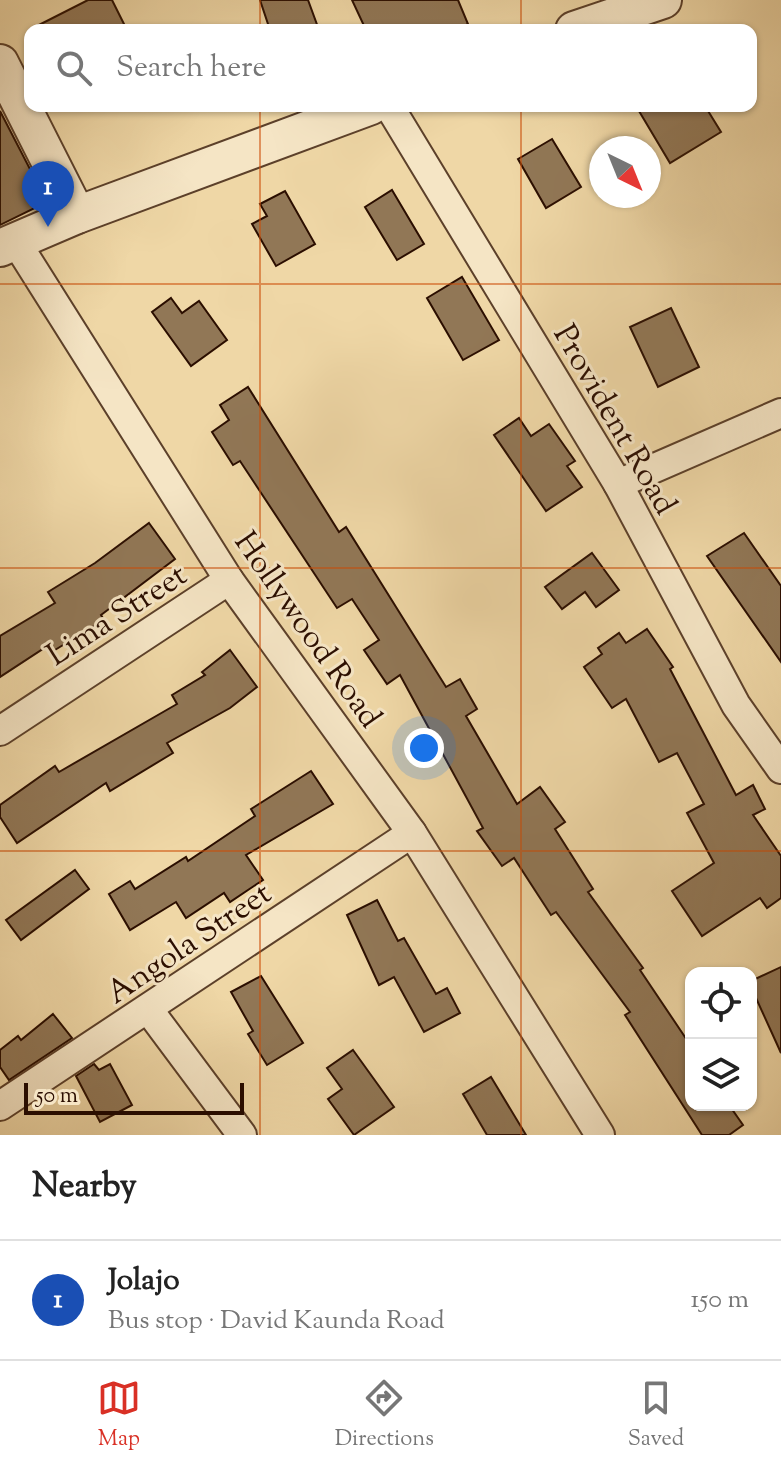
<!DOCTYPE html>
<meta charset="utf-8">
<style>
body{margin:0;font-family:"Sorts Mill Goudy",serif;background:#f2f2f2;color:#222}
.controls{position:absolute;right:24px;bottom:24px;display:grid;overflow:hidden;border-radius:16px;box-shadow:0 2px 6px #0004}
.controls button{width:72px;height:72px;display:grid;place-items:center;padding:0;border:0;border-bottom:2px solid #e0e0e0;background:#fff;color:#222;font:40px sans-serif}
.compass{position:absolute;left:589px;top:136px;width:72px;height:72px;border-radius:50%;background:#fff;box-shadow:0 2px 6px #0004;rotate:137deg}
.scale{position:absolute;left:24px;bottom:20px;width:220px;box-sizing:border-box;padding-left:8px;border:4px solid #2b0e00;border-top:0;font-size:22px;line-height:28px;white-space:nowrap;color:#2b0e00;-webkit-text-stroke:6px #f5e5c5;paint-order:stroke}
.you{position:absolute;left:424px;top:748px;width:28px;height:28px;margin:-20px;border:6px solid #fff;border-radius:50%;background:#1a73e8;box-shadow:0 0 0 12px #1a73e833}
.badge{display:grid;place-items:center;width:52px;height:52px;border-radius:50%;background:#d93025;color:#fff;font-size:26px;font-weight:700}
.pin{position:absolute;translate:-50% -66px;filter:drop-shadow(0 2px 4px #0008)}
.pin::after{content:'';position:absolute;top:42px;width:28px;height:24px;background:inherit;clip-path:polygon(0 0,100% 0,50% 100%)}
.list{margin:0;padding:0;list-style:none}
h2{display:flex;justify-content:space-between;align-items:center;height:104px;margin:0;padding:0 32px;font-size:34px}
h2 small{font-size:26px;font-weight:400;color:#767676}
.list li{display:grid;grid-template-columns:52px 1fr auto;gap:24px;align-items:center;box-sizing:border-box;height:120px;padding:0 32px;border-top:2px solid #e0e0e0}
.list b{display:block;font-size:30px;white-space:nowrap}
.list p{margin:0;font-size:26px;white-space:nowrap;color:#767676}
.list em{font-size:26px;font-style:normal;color:#767676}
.icon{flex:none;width:44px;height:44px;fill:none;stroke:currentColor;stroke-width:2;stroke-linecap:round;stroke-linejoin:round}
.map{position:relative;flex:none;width:781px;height:1135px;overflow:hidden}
.search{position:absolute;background:#fff;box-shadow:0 2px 6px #0004;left:24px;right:24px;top:24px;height:88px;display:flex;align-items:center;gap:20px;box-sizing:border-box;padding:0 28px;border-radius:16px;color:#767676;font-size:30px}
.sheet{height:224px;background:#fff}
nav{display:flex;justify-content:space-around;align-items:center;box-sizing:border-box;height:112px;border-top:2px solid #e0e0e0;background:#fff;font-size:22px;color:#767676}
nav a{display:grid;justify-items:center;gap:4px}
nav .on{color:#d93025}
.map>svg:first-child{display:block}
.building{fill:#917756;stroke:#2b0e00;stroke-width:2}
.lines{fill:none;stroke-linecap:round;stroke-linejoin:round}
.minor-casing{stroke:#5c402a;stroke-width:32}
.tertiary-casing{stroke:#5c402a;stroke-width:40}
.minor{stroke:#f5e5c5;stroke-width:28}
.tertiary{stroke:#f5e5c5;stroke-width:36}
.grid{fill:none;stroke:#cc4e0a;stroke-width:2;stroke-opacity:0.55}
.labels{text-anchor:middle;stroke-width:6;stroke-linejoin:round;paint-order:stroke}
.street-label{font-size:32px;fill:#2b0e00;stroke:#f5e5c5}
</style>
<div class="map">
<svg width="781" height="1135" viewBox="0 0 781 1135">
<rect width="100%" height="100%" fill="#efd7a6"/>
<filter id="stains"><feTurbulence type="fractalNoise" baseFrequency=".0025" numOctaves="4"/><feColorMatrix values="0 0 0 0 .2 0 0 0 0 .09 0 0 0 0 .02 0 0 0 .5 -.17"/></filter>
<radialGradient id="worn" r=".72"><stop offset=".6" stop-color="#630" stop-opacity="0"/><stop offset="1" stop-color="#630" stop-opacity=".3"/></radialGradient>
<g class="building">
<path d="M 88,0 L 112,0 L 127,30 L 29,30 Z"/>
<path d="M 260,0 L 308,0 L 319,30 L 270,30 Z"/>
<path d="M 352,0 L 458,0 L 468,24 L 456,30 L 366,30 Z"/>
<path d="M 636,106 L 705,106 L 721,132 L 670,163 Z"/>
<path d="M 0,111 L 47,202 L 0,225 Z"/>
<path d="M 552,139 L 581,187 L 546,208 L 518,159 Z"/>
<path d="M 392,190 L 424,244 L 397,260 L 365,207 Z"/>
<path d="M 285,191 L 315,244 L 276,266 L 252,224 L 267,216 L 260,204 Z"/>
<path d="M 462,277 L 499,340 L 463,360 L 427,298 Z"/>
<path d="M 171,298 L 182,313 L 199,301 L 227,340 L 191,366 L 152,312 Z"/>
<path d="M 671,308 L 699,367 L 658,387 L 630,327 Z"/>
<path d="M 248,387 L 339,532 L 346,527 L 446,687 L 460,679 L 477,709 L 466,716 L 517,804 L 540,787 L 565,822 L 555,829 L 593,889 L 588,892 L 643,968 L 640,970 L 691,1046 L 691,1105 L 729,1105 L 743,1125 L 729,1135 L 702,1135 L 625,1015 L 630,1012 L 556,912 L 551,915 L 514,858 L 502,866 L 477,831 L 483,828 L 400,675 L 387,684 L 364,650 L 379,640 L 352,599 L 337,608 L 240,461 L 233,465 L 212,432 L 229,420 L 220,405 Z"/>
<path d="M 519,418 L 531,436 L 549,424 L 575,461 L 567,466 L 582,487 L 546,511 L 494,435 Z"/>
<path d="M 149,523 L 175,559 L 101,615 L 104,620 L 50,653 L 46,647 L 0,677 L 0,636 L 55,603 L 48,592 L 95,563 Z"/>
<path d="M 744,533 L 781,586 L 781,662 L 707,556 Z"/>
<path d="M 592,553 L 619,590 L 596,607 L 585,592 L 562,609 L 545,587 Z"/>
<path d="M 647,629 L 673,667 L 670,669 L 736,795 L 753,785 L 765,809 L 753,815 L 781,856 L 781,898 L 767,908 L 760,898 L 702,936 L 672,891 L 714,863 L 687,813 L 704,804 L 677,753 L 659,762 L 626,699 L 612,708 L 584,667 L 602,654 L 598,648 L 619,633 L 626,643 Z"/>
<path d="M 230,650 L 257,687 L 230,708 L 167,743 L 173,753 L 110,791 L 106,783 L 17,843 L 0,817 L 0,805 L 55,766 L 59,772 L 177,704 L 172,695 L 205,675 L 202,672 Z"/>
<path d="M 311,771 L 333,804 L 246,855 L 263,880 L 230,902 L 224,893 L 186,918 L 176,902 L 130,930 L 109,894 L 130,881 L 135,889 L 186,857 L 188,861 L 255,816 L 251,809 Z"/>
<path d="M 75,870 L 89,889 L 21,940 L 6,920 Z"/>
<path d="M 377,900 L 398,941 L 404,938 L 436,994 L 447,988 L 460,1013 L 424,1032 L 394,977 L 379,985 L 347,915 Z"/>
<path d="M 781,967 L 781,1053 L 751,987 L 751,981 Z"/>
<path d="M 261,976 L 303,1043 L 267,1065 L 248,1034 L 253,1031 L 231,992 Z"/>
<path d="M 53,1014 L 72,1038 L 9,1080 L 0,1067 L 0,1050 L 18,1036 L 21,1040 Z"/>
<path d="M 353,1050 L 394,1107 L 354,1135 L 328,1099 L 342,1089 L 327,1068 Z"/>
<path d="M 94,1064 L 99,1070 L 110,1064 L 132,1105 L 100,1122 L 76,1076 Z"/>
<path d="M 491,1077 L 526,1135 L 487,1135 L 463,1094 Z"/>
</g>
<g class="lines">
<g class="minor-casing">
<g id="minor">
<path d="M 389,106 L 618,484 L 736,705 L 781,769"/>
<path d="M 16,242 L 229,580 L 412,833 L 600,1135"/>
<path d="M 618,484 L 781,413"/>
<path d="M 0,731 L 229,580"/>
<path d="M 148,1009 L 242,1135"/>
<path d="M 0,1106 L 412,833"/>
</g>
</g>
<g class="tertiary-casing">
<g id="tertiary">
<path d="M 574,30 L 663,0"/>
<path d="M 0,63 L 77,215"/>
<path d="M 0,248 L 77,215 L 371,106"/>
</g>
</g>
<use href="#minor" class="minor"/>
<use href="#tertiary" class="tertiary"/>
</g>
<path class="grid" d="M 260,0 L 260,30M 521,0 L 521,30M 260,106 L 260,1135M 521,106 L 521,1135M 0,284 L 781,284M 0,568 L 781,568M 0,851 L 781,851"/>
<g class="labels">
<g class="street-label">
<text transform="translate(616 419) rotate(60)" y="11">Provident Road</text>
<text transform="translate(116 614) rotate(-33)" y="11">Lima Street</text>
<text transform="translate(309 629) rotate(55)" y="11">Hollywood Road</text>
<text transform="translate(188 942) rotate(-34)" y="11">Angola Street</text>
</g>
</g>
<rect width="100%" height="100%" filter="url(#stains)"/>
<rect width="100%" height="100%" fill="url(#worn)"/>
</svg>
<div class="controls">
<button><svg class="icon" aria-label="locate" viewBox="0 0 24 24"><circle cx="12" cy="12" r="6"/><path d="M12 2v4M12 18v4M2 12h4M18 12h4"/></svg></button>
<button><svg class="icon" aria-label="layers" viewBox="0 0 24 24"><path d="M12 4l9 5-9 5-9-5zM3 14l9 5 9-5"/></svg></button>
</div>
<svg class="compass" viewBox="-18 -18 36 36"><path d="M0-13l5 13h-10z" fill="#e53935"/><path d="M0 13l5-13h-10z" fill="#767676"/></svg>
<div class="scale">50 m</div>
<div class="you"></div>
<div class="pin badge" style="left:48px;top:227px;background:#1a4fb4">1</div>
<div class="search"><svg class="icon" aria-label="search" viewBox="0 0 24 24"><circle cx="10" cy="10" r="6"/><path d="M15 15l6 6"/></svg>Search here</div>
</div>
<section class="sheet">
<h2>Nearby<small></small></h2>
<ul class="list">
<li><span class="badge" style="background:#1a4fb4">1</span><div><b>Jolajo</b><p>Bus stop · David Kaunda Road</p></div><em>150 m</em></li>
</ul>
</section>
<nav>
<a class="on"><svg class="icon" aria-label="map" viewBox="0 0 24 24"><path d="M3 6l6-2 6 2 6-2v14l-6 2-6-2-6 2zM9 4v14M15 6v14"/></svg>Map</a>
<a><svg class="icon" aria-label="directions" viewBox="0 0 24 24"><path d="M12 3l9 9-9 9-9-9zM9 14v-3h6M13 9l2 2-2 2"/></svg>Directions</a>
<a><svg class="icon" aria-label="saved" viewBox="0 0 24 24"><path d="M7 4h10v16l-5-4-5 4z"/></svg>Saved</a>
</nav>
